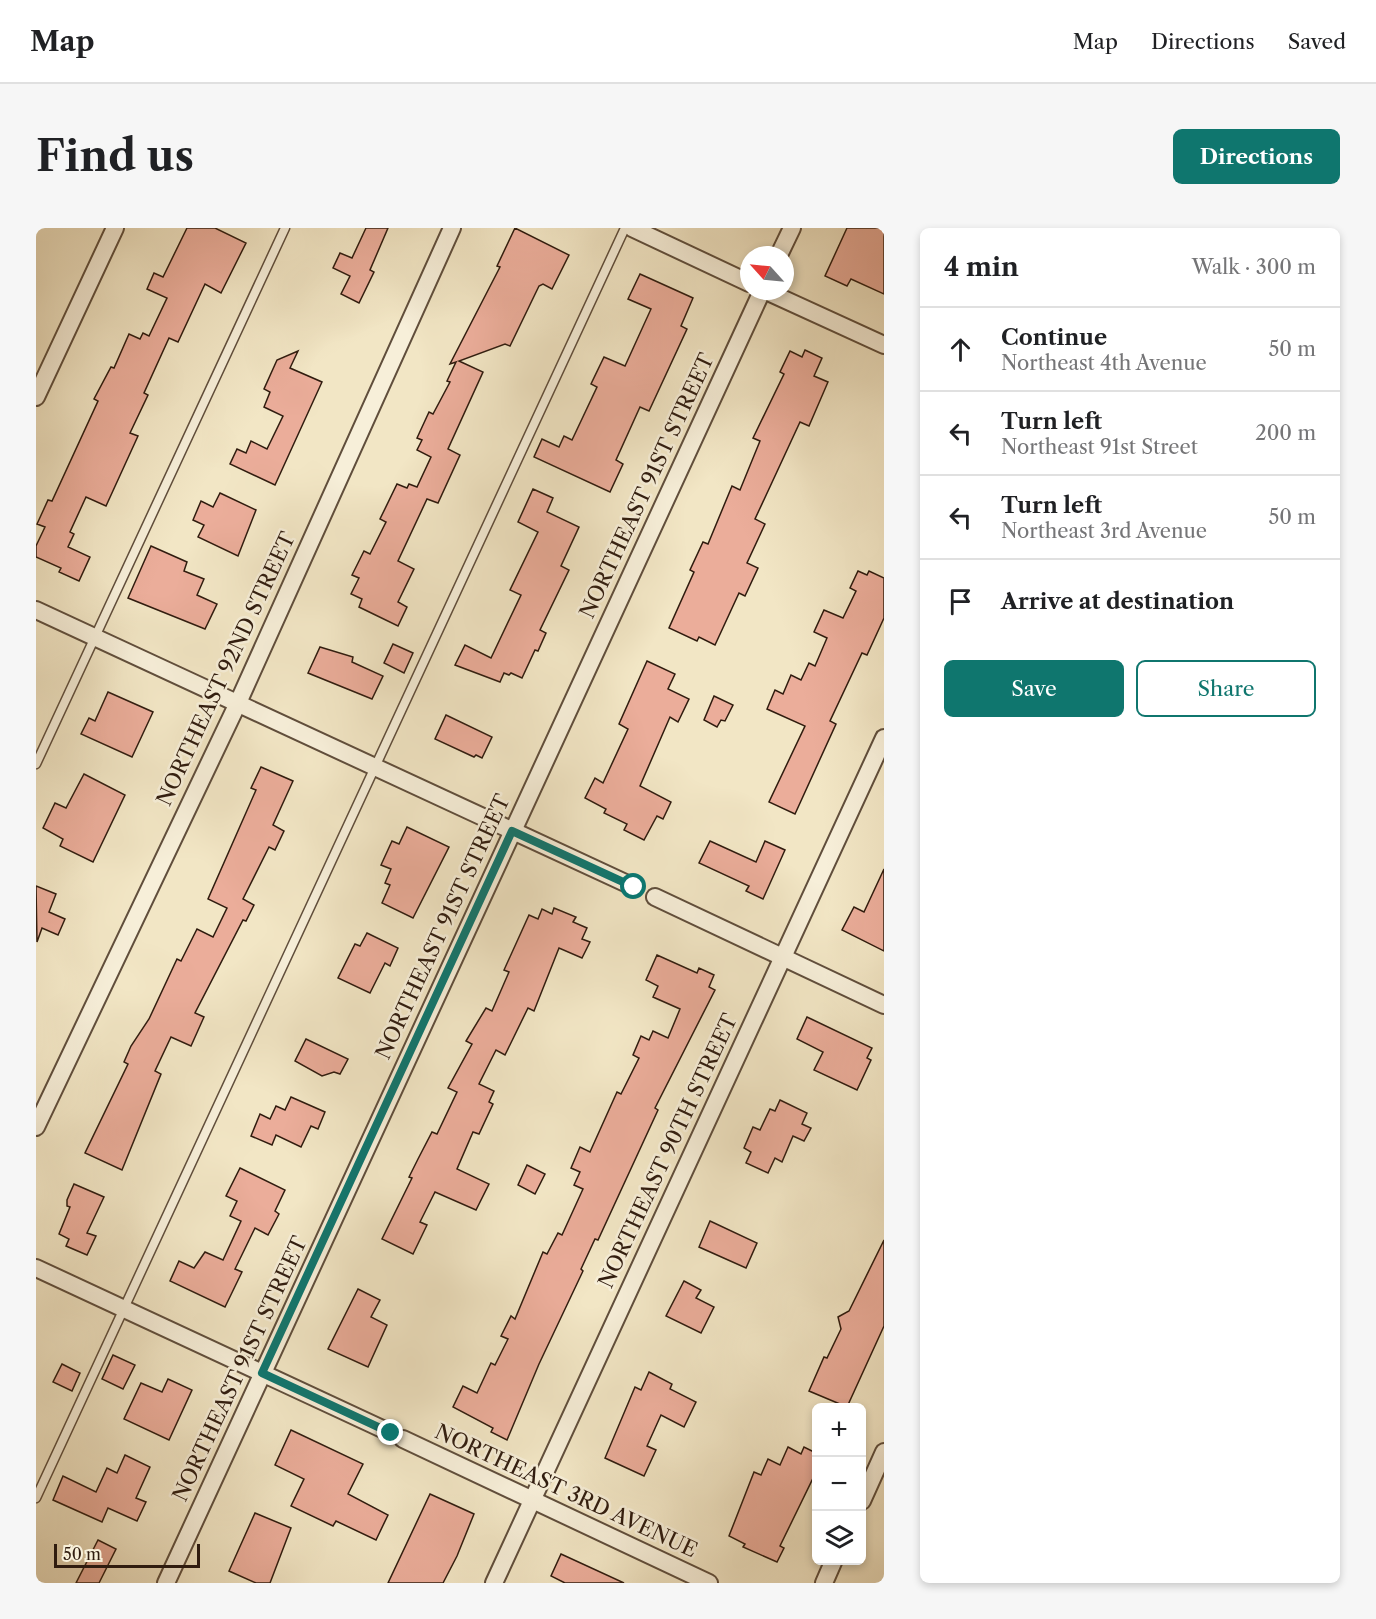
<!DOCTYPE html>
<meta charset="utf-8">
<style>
body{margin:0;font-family:"Libre Caslon Text",serif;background:#f6f6f6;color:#202124}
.controls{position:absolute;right:18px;bottom:18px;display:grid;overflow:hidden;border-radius:9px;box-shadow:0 3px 9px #0003}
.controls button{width:54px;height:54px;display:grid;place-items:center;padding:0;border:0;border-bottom:2px solid #e0e0e0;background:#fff;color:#202124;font:30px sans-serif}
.compass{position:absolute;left:704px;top:18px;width:54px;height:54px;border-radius:50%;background:#fff;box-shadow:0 3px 9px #0003;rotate:297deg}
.scale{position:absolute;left:18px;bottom:15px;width:146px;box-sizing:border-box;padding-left:6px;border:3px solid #301c0f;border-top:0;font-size:16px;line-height:21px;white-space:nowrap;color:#301c0f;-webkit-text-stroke:4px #f7efd9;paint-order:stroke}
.stop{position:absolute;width:18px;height:18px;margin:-14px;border:4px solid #0f766e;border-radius:50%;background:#fff}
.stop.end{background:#0f766e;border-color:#fff;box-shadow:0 2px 6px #0008}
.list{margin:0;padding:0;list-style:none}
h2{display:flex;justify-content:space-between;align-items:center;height:78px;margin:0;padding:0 24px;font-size:26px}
h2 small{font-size:20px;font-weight:400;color:#757577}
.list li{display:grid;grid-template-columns:39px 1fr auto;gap:18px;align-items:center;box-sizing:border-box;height:84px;padding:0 24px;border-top:2px solid #e0e0e0}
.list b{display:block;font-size:22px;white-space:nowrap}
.list p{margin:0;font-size:20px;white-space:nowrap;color:#757577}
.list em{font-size:20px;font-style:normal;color:#757577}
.actions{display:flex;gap:12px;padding:18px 24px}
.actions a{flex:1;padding:14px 0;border:2px solid #0f766e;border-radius:9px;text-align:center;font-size:21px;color:#0f766e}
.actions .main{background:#0f766e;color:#fff}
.icon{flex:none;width:33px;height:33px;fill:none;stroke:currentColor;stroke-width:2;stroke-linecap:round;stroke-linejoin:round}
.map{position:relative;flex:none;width:848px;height:1355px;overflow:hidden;border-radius:9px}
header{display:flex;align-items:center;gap:36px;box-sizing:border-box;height:84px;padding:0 30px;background:#fff;border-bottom:2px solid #e0e0e0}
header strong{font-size:28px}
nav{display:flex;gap:33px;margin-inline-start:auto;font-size:21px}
.intro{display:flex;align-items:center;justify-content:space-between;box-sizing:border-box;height:144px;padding:0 36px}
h1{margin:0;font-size:42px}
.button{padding:15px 27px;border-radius:9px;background:#0f766e;color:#fff;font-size:21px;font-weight:700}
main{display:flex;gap:36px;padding:0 36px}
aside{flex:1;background:#fff;border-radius:9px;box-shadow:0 3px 9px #0003}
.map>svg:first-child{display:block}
.building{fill:#ebad9a;stroke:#301c0f;stroke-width:1.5}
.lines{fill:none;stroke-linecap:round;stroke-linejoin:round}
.lane-casing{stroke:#604e3c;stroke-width:11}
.street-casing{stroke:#604e3c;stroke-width:20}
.lane{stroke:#f7efd9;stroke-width:8}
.street{stroke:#f7efd9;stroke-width:16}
.route{stroke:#0f766e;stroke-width:8}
.labels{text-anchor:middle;stroke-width:5;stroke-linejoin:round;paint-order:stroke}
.street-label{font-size:21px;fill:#301c0f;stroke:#f7efd9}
</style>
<header>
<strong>Map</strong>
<nav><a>Map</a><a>Directions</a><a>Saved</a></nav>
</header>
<div class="intro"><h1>Find us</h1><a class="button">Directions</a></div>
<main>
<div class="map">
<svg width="848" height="1355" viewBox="0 0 848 1355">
<rect width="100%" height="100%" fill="#f2e6c5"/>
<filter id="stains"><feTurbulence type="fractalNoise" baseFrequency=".00333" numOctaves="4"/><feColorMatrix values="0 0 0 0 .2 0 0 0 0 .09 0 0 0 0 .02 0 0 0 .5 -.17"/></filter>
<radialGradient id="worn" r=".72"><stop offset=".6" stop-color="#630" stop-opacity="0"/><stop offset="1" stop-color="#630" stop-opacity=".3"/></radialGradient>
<g class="building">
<path d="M 151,0 L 179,0 L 210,15 L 185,65 L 169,56 L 142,114 L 133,110 L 108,165 L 112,167 L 94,205 L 102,208 L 70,278 L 50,269 L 34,304 L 38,306 L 32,319 L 54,329 L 43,353 L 23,344 L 25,340 L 0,329 L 0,318 L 9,299 L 1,296 L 12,272 L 16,273 L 62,173 L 58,171 L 75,139 L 78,140 L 93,106 L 104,111 L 107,105 L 113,108 L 131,70 L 111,61 L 118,45 L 127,49 Z"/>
<path d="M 330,0 L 352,0 L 334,42 L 338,44 L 323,75 L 305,66 L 314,48 L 297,40 L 304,25 L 316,30 Z"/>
<path d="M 479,0 L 533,27 L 516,61 L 507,56 L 503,58 L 474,118 L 469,116 L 423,133 L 447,144 L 412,221 L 424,227 L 402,275 L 391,271 L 362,333 L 378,341 L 362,374 L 371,379 L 362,398 L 323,379 L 326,371 L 315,366 L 323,350 L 316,347 L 328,323 L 334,326 L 350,294 L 344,291 L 361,256 L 371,260 L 373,256 L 381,259 L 395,229 L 381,222 L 386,212 L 381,210 L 393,184 L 397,186 L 414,154 L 411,153 L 420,134 L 414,136 L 464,39 L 461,38 Z"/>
<path d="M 811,0 L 848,0 L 848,66 L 815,51 L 811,58 L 789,48 Z"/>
<path d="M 604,46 L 657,70 L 645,98 L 651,101 L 613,183 L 604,179 L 580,232 L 587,236 L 574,264 L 498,229 L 506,211 L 523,219 L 528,208 L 536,212 L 561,159 L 555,156 L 568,129 L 589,138 L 615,81 L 592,71 Z"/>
<path d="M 769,122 L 786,130 L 778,148 L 792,154 L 773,198 L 764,194 L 719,291 L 729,296 L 711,335 L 722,340 L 709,368 L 703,365 L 679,417 L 663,409 L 661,413 L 633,400 L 658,344 L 654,342 L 667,314 L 672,316 L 696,258 L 704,262 L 724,213 L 717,210 L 748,146 L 744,144 L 754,123 L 766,129 Z"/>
<path d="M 262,123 L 254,140 L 286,154 L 239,257 L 194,236 L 201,221 L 210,225 L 215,213 L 231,221 L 247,188 L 228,179 L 234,164 L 228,161 L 241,132 Z"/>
<path d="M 497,261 L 517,270 L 511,284 L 543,299 L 525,338 L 533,342 L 504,402 L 510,405 L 502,423 L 499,422 L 486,450 L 475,445 L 473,447 L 468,445 L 464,454 L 419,437 L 429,417 L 455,430 L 485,367 L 474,362 L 502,304 L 482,294 Z"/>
<path d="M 184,265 L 220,282 L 202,328 L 162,309 L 168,297 L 157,292 L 165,273 L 177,279 Z"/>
<path d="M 115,318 L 151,334 L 148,343 L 168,351 L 161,367 L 181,376 L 169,401 L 92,370 Z"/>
<path d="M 822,343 L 831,347 L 833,343 L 848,350 L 848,390 L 831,427 L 826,425 L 794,493 L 800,496 L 759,586 L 733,574 L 769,498 L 731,481 L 739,462 L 747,466 L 755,447 L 765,452 L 773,435 L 779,438 L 791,410 L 778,404 L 788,382 L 807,390 L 820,363 L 814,360 Z"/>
<path d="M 357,416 L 377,425 L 368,445 L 348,435 Z"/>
<path d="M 284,419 L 317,429 L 316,434 L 347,448 L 336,471 L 272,445 Z"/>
<path d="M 611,433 L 639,446 L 632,461 L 653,471 L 642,494 L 634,489 L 604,558 L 635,574 L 627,591 L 621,588 L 608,612 L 588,602 L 591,596 L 568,585 L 570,581 L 549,570 L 559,550 L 567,555 L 592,501 L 583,496 Z"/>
<path d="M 72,464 L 117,484 L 96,529 L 45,506 L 53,490 L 59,493 Z"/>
<path d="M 678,468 L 697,477 L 689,493 L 685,492 L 681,499 L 668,492 Z"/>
<path d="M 410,487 L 456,509 L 446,530 L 440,527 L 438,529 L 399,511 Z"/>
<path d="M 225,539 L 257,553 L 237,597 L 248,603 L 239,622 L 233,619 L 207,671 L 218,677 L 210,693 L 207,692 L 159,785 L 168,789 L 155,818 L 135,809 L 119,843 L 125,846 L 86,942 L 49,925 L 92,836 L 88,834 L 95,818 L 113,791 L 141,731 L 145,733 L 161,701 L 177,709 L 191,680 L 172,671 L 220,562 L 215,560 Z"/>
<path d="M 48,546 L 89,567 L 57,634 L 24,618 L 27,611 L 7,600 L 19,575 L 30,580 Z"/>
<path d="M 371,599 L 413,619 L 377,690 L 346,675 L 354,657 L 349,655 L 355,641 L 345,637 L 356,613 L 363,616 Z"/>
<path d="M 674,613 L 720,634 L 729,613 L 749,622 L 727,671 L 710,663 L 713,658 L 663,635 Z"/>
<path d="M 848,641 L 848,723 L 806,702 L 818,679 L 828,684 Z"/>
<path d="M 0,658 L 20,666 L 13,684 L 29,691 L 22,707 L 6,700 L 1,714 Z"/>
<path d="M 518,680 L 540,689 L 537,694 L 551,700 L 546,711 L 554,714 L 546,730 L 523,720 L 498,783 L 492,780 L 469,827 L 460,822 L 443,856 L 458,863 L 453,874 L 457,876 L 443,906 L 437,904 L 421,941 L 453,956 L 440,982 L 399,964 L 384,994 L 391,997 L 377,1026 L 346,1011 L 376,950 L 373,949 L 382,931 L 396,904 L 401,906 L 421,864 L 412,860 L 436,816 L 430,813 L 450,780 L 456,783 L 473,744 L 468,742 L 493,687 L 502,691 L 506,681 L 516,686 Z"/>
<path d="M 331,705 L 362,720 L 354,738 L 349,735 L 334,765 L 302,750 L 319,716 L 324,718 Z"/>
<path d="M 621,727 L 661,745 L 663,740 L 678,747 L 673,759 L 679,762 L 619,880 L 622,882 L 562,1012 L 559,1011 L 545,1041 L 547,1043 L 503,1136 L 471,1212 L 455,1204 L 457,1200 L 417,1179 L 427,1158 L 441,1165 L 455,1135 L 459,1137 L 472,1111 L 465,1108 L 475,1088 L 479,1091 L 507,1024 L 511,1026 L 522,1005 L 526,1007 L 547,961 L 538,957 L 544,944 L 535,940 L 544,919 L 554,924 L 581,864 L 585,866 L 603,830 L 597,827 L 605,808 L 613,812 L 617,803 L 632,810 L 644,781 L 617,769 L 622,758 L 610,752 Z"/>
<path d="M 771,789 L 836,820 L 831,830 L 835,832 L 821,862 L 778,842 L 787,824 L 761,811 Z"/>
<path d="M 270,811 L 312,831 L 304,846 L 298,844 L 286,848 L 259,833 Z"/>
<path d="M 255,869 L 289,884 L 282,901 L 275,898 L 265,919 L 240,907 L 236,917 L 215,908 L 224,886 L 234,891 L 240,878 L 249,882 Z"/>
<path d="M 744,872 L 771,885 L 766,896 L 775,900 L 768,913 L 757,908 L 746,934 L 739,930 L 732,945 L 710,935 L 715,924 L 708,920 L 717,899 L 724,902 L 734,881 L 739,883 Z"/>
<path d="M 491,937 L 509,946 L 499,966 L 482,957 Z"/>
<path d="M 204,940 L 249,962 L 239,983 L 243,986 L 232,1007 L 219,1000 L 199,1041 L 206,1044 L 189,1079 L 134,1053 L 143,1033 L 158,1040 L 169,1024 L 187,1032 L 205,993 L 194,988 L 201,973 L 190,968 Z"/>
<path d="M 38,956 L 68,969 L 51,1005 L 60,1008 L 51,1027 L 30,1018 L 33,1011 L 23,1006 L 34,979 L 31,978 L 31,972 Z"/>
<path d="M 674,993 L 721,1015 L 710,1040 L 663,1019 Z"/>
<path d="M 848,1012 L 848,1098 L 811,1179 L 773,1163 L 788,1129 L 791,1130 L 805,1101 L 802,1089 L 813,1083 Z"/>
<path d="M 648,1053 L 665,1062 L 660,1070 L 678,1079 L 665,1105 L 630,1088 Z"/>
<path d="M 322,1061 L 344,1072 L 335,1089 L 351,1097 L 332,1139 L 292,1121 Z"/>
<path d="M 77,1127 L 99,1137 L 87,1161 L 66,1151 Z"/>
<path d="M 26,1136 L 44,1145 L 36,1163 L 17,1154 Z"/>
<path d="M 613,1144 L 636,1156 L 634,1161 L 660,1174 L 648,1199 L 625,1187 L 611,1218 L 620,1222 L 608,1248 L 569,1230 L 599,1159 L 605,1162 Z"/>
<path d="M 132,1151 L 156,1162 L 133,1212 L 88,1191 L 105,1155 L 126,1164 Z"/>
<path d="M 255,1202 L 327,1236 L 312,1266 L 352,1287 L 340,1312 L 300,1293 L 297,1298 L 255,1278 L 268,1251 L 239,1237 Z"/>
<path d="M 752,1219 L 765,1226 L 768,1219 L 780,1225 L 780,1244 L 744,1318 L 748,1320 L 741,1334 L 707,1319 L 709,1316 L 693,1308 L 718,1244 L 725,1247 L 732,1231 L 744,1237 Z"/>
<path d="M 89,1227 L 114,1239 L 100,1270 L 110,1274 L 101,1293 L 72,1280 L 66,1294 L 17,1272 L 27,1248 L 60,1264 L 71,1240 L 81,1245 Z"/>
<path d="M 394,1266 L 438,1286 L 421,1328 L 407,1355 L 352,1355 Z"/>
<path d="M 219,1285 L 255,1300 L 234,1355 L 220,1355 L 193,1343 Z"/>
<path d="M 62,1312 L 80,1321 L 63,1355 L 40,1355 Z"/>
<path d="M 525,1326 L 588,1355 L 529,1355 L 515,1348 Z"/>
</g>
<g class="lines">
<g class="lane-casing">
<g id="lane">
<path d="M 0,536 L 249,0"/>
<path d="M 0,1270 L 589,0"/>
</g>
</g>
<g class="street-casing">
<g id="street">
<path d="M 596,0 L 713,55"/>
<path d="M 743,27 L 756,0"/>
<path d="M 730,63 L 848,117"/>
<path d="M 0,169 L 79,0"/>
<path d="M 0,382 L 598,659"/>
<path d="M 619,669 L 848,777"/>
<path d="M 0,899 L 201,477 L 416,0"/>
<path d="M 0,1040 L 355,1205"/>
<path d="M 367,1211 L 673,1355"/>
<path d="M 826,1273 L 848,1224"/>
<path d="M 130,1355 L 726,63"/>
<path d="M 458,1355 L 848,510"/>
<path d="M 788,1355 L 798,1332"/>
</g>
</g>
<use href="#lane" class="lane"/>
<use href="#street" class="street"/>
</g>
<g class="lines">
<path class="route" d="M 355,1205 L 226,1145 L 476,603 L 598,659"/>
</g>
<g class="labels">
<g class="street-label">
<text transform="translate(611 258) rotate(-65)" y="7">NORTHEAST 91ST STREET</text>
<text transform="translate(190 441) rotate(-65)" y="7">NORTHEAST 92ND STREET</text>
<text transform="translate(407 699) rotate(-65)" y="7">NORTHEAST 91ST STREET</text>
<text transform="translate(632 923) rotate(-65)" y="7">NORTHEAST 90TH STREET</text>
<text transform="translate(204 1141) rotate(-65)" y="7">NORTHEAST 91ST STREET</text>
<text transform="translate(530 1263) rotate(25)" y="7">NORTHEAST 3RD AVENUE</text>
</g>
</g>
<rect width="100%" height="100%" filter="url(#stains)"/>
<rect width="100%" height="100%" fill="url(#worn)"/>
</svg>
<div class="controls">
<button>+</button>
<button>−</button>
<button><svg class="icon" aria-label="layers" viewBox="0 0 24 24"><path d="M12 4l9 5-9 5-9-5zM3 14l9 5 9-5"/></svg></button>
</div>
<svg class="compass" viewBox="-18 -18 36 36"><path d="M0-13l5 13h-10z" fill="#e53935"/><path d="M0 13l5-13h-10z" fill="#757577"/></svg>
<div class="scale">50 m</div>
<div class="stop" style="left:598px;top:659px"></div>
<div class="stop end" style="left:355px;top:1205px"></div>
</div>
<aside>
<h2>4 min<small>Walk · 300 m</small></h2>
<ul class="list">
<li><svg class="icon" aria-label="ahead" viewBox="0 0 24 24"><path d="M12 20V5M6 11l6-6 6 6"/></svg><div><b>Continue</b><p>Northeast 4th Avenue</p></div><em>50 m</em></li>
<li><svg class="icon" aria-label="left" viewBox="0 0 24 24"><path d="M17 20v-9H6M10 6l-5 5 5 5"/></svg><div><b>Turn left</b><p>Northeast 91st Street</p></div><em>200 m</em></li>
<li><svg class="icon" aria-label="left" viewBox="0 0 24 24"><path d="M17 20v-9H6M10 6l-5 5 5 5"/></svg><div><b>Turn left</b><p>Northeast 3rd Avenue</p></div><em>50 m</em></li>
<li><svg class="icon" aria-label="arrive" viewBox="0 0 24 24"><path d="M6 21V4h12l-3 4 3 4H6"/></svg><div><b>Arrive at destination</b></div></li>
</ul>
<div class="actions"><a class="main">Save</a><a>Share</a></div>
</aside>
</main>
